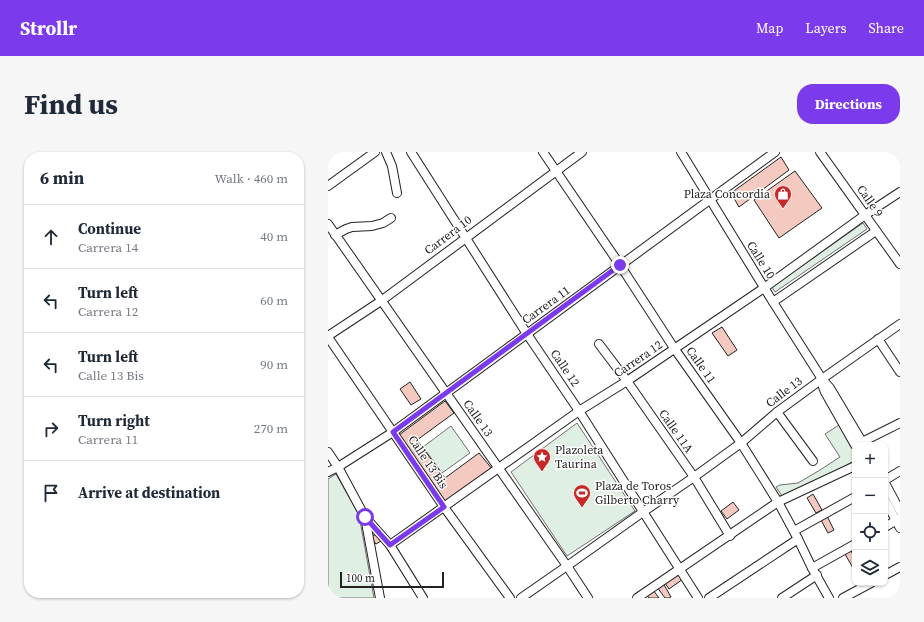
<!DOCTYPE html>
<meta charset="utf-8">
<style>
body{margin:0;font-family:"Source Serif 4",serif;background:#f6f6f7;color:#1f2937}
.controls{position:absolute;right:12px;bottom:12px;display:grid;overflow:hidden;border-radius:8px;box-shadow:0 1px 3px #0004}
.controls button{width:36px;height:36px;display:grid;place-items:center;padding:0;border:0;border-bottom:1px solid #e0e1e3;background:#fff;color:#1f2937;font:20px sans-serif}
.scale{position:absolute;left:12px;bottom:10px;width:104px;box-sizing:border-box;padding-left:4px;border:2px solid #222;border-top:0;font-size:11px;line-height:14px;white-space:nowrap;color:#222;-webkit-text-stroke:3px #fff;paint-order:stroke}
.stop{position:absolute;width:12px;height:12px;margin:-9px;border:3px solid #7c3aed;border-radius:50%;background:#fff}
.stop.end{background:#7c3aed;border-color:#fff;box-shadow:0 1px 4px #0008}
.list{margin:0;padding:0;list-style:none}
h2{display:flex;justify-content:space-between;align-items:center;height:52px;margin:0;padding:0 16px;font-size:17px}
h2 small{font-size:13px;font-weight:400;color:#747a83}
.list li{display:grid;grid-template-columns:26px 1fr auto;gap:12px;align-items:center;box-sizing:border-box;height:64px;padding:0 16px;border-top:1px solid #e0e1e3}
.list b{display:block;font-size:15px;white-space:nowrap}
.list p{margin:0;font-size:13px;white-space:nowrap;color:#747a83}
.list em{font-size:13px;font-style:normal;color:#747a83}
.icon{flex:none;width:22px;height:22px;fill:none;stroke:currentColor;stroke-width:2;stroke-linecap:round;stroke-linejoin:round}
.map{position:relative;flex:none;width:572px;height:446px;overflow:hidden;border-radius:16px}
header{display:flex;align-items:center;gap:24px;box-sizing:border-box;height:56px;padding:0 20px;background:#7c3aed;color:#fff}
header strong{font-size:19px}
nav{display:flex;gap:22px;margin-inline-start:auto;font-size:14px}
.intro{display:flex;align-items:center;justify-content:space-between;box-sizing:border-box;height:96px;padding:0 24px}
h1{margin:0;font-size:28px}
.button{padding:10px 18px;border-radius:16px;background:#7c3aed;color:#fff;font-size:14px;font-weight:700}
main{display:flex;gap:24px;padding:0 24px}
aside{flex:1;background:#fff;border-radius:16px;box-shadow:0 1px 3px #0004}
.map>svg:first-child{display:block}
.green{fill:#e0efe3;stroke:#6f6f6f}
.building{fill:#f3c9c0;stroke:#222}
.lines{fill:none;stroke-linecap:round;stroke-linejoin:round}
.minor-casing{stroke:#222;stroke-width:10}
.minor{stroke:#fff;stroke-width:8}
.route{stroke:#7c3aed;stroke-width:5}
.labels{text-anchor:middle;stroke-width:3;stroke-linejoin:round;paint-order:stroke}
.poi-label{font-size:12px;fill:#222;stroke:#fff;text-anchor:start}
.street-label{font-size:12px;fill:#222;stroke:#fff}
</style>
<header>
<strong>Strollr</strong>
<nav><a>Map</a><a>Layers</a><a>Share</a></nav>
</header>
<div class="intro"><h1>Find us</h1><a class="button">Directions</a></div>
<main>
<aside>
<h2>6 min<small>Walk · 460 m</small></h2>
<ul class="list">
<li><svg class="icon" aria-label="ahead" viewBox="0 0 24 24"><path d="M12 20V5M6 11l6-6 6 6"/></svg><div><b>Continue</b><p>Carrera 14</p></div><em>40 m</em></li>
<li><svg class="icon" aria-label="left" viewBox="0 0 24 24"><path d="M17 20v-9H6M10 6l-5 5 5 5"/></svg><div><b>Turn left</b><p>Carrera 12</p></div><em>60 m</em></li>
<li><svg class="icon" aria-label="left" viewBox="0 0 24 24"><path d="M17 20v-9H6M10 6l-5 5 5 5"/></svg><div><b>Turn left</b><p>Calle 13 Bis</p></div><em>90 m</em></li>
<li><svg class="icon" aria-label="right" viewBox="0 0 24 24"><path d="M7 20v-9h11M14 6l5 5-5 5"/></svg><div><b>Turn right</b><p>Carrera 11</p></div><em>270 m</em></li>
<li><svg class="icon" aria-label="arrive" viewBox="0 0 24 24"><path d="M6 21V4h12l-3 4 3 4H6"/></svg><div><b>Arrive at destination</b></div></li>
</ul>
</aside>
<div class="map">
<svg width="572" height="446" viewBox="0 0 572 446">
<rect width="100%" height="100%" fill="#fff"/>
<g class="green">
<path d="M 535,71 L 539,77 L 447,140 L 444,135 Z"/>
<path d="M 249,271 L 307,359 L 239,404 L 183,320 Z"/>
<path d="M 511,273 L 527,302 L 527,308 L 490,331 L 456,347 L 448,335 L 452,333 L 470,331 L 492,318 L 512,305 L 497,282 Z"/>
<path d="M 123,274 L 142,301 L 114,321 L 95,295 Z"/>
<path d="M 8,322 L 31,363 L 46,446 L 0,446 L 0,327 Z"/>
</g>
<g class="building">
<path d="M 453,5 L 461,18 L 411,55 L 403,41 Z"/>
<path d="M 467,19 L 494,56 L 451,86 L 426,48 Z"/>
<path d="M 394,175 L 409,198 L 400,204 L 384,181 Z"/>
<path d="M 82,230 L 93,247 L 83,253 L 72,237 Z"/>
<path d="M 117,249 L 126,261 L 89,288 L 117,326 L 151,301 L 165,318 L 118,351 L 71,283 Z"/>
<path d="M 485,342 L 494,358 L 488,361 L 479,346 Z"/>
<path d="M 405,350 L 411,358 L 399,367 L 393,359 Z"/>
<path d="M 499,364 L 506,378 L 500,381 L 493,368 Z"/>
<path d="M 48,382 L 53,389 L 48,392 L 43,385 Z"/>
<path d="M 523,399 L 527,406 L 527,415 L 525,416 L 517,402 Z"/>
<path d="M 350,421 L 355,427 L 341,437 L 337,431 Z"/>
<path d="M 335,431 L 343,445 L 341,446 L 337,446 L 329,435 Z"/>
<path d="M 325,438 L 331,446 L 321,446 L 318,442 Z"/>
</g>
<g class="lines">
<g class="minor-casing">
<g id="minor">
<path d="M 58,0 L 64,14 L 69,41"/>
<path d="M 83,0 L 199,182 L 251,259 L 370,446"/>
<path d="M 215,0 L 292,113 L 346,196 L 413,291 L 450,350 L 470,387 L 484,416 L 501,446"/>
<path d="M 353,0 L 445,150 L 494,227 L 502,236 L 536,293"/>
<path d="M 492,0 L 572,112"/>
<path d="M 0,34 L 47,0"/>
<path d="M 0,72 L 239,414 L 260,446"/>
<path d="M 7,83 L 18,77 L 24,75 L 44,74 L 55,71 L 63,66"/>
<path d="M 445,150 L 548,79"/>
<path d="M 0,184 L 53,149 L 254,0"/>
<path d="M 0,185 L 116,355 L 182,446"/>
<path d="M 550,187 L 572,220"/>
<path d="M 271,192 L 299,229 L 366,325 L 402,384"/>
<path d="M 494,227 L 495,235 L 497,240 L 527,293"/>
<path d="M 449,260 L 485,309"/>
<path d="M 530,292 L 572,271"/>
<path d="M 0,300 L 10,315 L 37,365 L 62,393 L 95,446"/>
<path d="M 0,320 L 10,315 L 65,280 L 447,0"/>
<path d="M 557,328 L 572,319"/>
<path d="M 557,331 L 572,359"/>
<path d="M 557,348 L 572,376"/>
<path d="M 37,365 L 52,446"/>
<path d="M 557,375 L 572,366"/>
<path d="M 466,379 L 527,345"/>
<path d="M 62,393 L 251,259 L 299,229 L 436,136 L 537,63 L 572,40"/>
<path d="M 484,416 L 527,392"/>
<path d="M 557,423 L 572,415"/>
<path d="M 193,446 L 239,414 L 315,360 L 366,325 L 413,291 L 449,260 L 494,227 L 572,172"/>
<path d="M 309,446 L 450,350 L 527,314"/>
<path d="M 381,446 L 470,387"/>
<path d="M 454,446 L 489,423"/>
<path d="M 515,446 L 543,431"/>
</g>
</g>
<use href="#minor" class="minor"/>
</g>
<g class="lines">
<path class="route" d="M 37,365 L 62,393 L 116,355 L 65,280 L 292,113"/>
</g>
<defs>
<g id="shop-pin" transform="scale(0.9)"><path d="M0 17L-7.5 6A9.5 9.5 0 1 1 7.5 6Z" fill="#c62828" stroke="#fff"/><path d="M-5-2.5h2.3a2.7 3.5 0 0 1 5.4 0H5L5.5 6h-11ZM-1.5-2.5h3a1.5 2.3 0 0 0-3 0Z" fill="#fff"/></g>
<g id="sight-pin" transform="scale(0.9)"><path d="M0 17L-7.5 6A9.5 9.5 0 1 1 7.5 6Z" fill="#c62828" stroke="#fff"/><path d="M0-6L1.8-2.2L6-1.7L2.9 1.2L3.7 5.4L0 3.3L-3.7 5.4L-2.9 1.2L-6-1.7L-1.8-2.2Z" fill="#fff"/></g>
<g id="stadium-pin" transform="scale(0.9)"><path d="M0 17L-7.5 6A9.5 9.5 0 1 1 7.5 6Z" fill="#c62828" stroke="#fff"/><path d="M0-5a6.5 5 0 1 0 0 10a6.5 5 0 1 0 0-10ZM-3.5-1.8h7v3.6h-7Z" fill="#fff"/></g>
</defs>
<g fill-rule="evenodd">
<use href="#shop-pin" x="455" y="42"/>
<use href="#sight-pin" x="214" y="305"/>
<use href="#stadium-pin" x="254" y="341"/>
</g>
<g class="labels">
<g class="poi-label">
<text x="442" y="46" text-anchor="end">Plaza Concordia</text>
<text x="227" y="302">Plazoleta<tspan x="227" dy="14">Taurina</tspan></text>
<text x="267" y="338">Plaza de Toros<tspan x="267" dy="14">Gilberto Charry</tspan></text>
</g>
<g class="street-label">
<text transform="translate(542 49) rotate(55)" y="4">Calle 9</text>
<text transform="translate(120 83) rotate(-37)" y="4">Carrera 10</text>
<text transform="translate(433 108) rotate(58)" y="4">Calle 10</text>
<text transform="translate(218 153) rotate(-36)" y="4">Carrera 11</text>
<text transform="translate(310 207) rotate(-34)" y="4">Carrera 12</text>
<text transform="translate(373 213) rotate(55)" y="4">Calle 11</text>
<text transform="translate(237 216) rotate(56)" y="4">Calle 12</text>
<text transform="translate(456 240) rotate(-37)" y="4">Calle 13</text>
<text transform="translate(150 266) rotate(55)" y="4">Calle 13</text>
<text transform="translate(348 279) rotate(55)" y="4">Calle 11A</text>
<text transform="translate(100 310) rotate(56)" y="4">Calle 13 Bis</text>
</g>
</g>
</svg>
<div class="controls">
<button>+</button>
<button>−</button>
<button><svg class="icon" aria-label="locate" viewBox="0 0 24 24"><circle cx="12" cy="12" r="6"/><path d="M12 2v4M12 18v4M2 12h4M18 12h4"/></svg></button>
<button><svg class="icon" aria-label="layers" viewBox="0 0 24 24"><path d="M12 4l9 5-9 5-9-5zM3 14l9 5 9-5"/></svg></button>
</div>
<div class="scale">100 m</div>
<div class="stop" style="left:37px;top:365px"></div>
<div class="stop end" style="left:292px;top:113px"></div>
</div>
</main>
